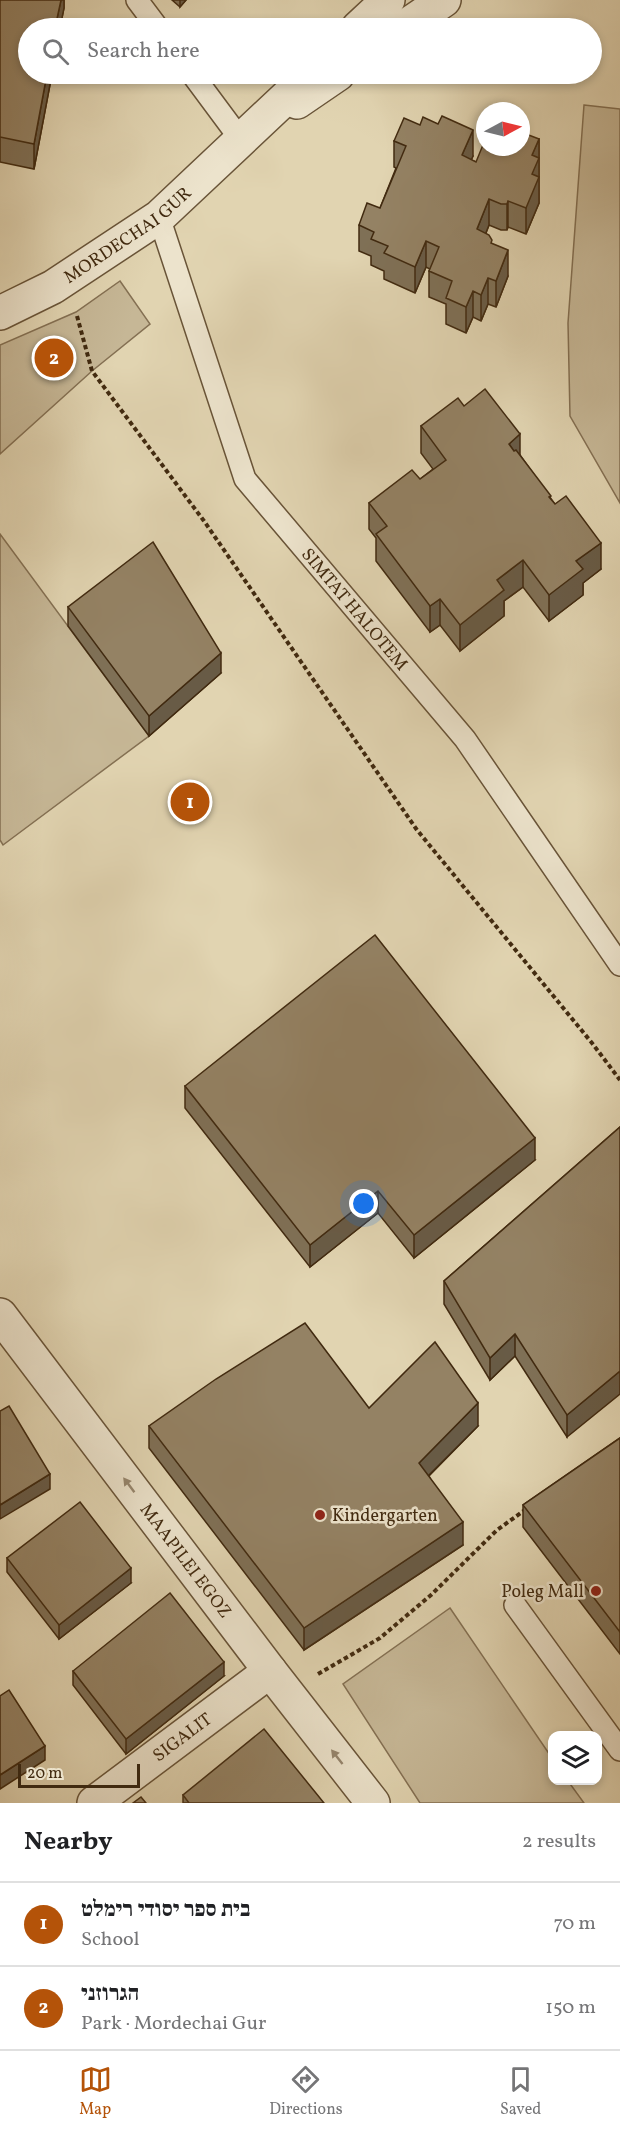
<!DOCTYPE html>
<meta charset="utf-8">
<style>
body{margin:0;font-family:Vollkorn,"Frank Ruhl Libre",serif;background:#f2f2f2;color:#202124}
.controls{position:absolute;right:18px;bottom:18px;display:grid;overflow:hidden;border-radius:12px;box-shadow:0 3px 9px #0003}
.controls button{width:54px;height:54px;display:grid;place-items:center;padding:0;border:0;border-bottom:2px solid #e0e0e0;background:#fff;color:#202124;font:30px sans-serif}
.compass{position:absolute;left:476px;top:102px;width:54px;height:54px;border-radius:50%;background:#fff;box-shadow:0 3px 9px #0003;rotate:83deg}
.scale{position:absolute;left:18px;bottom:15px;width:122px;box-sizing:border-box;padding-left:6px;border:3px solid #412a10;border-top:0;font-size:16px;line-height:21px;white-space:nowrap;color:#412a10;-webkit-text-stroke:4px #ece3cc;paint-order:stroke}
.you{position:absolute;left:364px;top:1204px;width:21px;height:21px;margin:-15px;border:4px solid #fff;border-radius:50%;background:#1a73e8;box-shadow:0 0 0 9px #1a73e833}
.badge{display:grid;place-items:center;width:39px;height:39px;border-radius:50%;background:#b45309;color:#fff;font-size:20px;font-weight:700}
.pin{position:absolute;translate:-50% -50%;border:3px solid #fff;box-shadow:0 2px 6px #0006}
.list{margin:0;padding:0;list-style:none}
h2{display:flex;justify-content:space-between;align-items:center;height:78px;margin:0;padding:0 24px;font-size:26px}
h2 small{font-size:20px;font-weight:400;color:#757577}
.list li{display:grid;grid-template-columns:39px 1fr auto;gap:18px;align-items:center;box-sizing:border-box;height:84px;padding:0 24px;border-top:2px solid #e0e0e0}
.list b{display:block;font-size:22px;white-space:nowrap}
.list p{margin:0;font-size:20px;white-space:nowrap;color:#757577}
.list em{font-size:20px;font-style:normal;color:#757577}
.icon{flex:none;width:33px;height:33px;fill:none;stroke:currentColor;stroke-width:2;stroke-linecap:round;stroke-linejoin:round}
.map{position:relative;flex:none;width:620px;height:1803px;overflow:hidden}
.search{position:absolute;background:#fff;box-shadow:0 3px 9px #0003;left:18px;right:18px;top:18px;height:66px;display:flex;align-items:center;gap:15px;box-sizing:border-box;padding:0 21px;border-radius:33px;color:#757577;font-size:22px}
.sheet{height:246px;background:#fff}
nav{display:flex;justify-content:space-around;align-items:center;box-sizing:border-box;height:84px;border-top:2px solid #e0e0e0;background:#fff;font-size:16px;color:#757577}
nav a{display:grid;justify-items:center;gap:3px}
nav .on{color:#b45309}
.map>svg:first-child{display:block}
.green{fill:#c6b796;stroke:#847053;stroke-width:1.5}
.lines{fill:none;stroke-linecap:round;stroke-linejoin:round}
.lane-casing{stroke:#695438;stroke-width:24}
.street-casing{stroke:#695438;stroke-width:36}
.path{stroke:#412a10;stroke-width:4;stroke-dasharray:4.5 3;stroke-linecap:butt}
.lane{stroke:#ece3cc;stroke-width:21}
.street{stroke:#ece3cc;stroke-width:33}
.wall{fill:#7f7056;stroke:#412a10;stroke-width:1.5}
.shaded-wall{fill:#685b46;stroke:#412a10;stroke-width:1.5}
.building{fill:#948264;stroke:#412a10;stroke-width:1.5}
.oneway{fill:#96866e}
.poi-dot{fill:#8f2418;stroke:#ece3cc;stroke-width:2}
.labels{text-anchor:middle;stroke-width:5;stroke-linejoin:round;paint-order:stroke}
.street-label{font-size:18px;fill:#412a10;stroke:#ece3cc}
.poi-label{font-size:18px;fill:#412a10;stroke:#ece3cc;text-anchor:start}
</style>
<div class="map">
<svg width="620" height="1803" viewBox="0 0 620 1803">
<rect width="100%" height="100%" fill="#e1d4b1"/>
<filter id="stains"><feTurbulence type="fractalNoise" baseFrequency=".00333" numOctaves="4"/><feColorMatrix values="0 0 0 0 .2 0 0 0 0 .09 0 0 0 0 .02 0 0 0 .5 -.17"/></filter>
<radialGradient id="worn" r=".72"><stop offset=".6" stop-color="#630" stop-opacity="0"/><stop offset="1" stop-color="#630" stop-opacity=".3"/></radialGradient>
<g class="green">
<path d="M 584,105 L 620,109 L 620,503 L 570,416 L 568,323 Z"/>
<path d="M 120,281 L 150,324 L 92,371 L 0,454 L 0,345 L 76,312 Z"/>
<path d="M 0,534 L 149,736 L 3,845 L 0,840 Z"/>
<path d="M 450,1608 L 552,1758 L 552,1780 L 568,1781 L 584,1803 L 420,1803 L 343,1684 Z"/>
</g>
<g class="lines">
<g class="lane-casing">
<g id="lane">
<path d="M 137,0 L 158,28"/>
<path d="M 192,74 L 241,140"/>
<path id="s1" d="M 159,217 L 245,479 L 465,739 L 620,965"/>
<path d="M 515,1605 L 620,1750"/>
</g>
</g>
<g class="street-casing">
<g id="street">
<path d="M 358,28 L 388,0"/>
<path d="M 403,28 L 444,0"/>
<path d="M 297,102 L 338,74"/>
<path id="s2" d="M 0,313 L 53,287 L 159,217 L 311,74"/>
<path id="s3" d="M 0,1315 L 270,1671 L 373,1803"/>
<path id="s4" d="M 94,1803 L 270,1671"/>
</g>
</g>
<g class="path">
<path d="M 77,316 L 92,371 L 204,521 L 417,830 L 592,1043 L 620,1080"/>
<path d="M 318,1674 L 380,1638 L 431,1595 L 497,1530 L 525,1510"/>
</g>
<use href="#lane" class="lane"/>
<use href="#street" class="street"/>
</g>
<g class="wall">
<path d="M 0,0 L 64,0 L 64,8 L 60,28 L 28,28 L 52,74 L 34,169 L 0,162 Z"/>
<path d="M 172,0 L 186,0 L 180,7 Z"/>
<path d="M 539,139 L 539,203 L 526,234 L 508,227 L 507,230 L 501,230 L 489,225 L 486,233 L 492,244 L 508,276 L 496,307 L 488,304 L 481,321 L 473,317 L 466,333 L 446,324 L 446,304 L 429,297 L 429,271 L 430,269 L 426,267 L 415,293 L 384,279 L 384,271 L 371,265 L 371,256 L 359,251 L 359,225 L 380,208 L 396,168 L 394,167 L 394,141 L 473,156 L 471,160 L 476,162 L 509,148 Z"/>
<path d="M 464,406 L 520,455 L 601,569 L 583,583 L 583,595 L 549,621 L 523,587 L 504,601 L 504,616 L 460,651 L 440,625 L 430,632 L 376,561 L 376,538 L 369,529 L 369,503 L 420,479 L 433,469 L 421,453 L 421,426 Z"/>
<path d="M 68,607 L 221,673 L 149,736 L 68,626 Z"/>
<path d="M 185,1086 L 535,1160 L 414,1258 L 378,1213 L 310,1267 L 185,1108 Z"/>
<path d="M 620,1127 L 567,1437 L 515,1356 L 490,1380 L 444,1304 L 444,1281 Z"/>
<path d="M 369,1408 L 478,1426 L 429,1476 L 463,1545 L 304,1650 L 149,1448 L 149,1426 Z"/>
<path d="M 620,1438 L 620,1654 L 523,1527 L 523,1505 Z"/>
<path d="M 7,1558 L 131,1583 L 59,1639 L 7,1572 Z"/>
<path d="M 73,1671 L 224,1676 L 126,1754 L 73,1685 Z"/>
<path d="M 183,1795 L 324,1803 L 183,1803 Z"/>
</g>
<g class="shaded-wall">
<path d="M 61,0 L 64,0 L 64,8 L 60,28 L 55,28 Z"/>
<path d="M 180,0 L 186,0 L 180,7 Z"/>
<path d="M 47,74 L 52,74 L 34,169 L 34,144 Z"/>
<path d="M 473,130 L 473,156 L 462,181 L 462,155 Z"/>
<path d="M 539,139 L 539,203 L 526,234 L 526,208 L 532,155 Z"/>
<path d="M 489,199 L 489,225 L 477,255 L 477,229 Z"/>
<path d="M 508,201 L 508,227 L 507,230 L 507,204 Z"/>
<path d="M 426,241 L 426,267 L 415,293 L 415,267 Z"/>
<path d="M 508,250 L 508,276 L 496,307 L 496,281 Z"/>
<path d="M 488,278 L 488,304 L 481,321 L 481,295 Z"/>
<path d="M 473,291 L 473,317 L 466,333 L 466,307 Z"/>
<path d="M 520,434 L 520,461 L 509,444 Z"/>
<path d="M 601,543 L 601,569 L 583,583 L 583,595 L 549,621 L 549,595 L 576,561 Z"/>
<path d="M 523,560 L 523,587 L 504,601 L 504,616 L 460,651 L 460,625 L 497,580 Z"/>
<path d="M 440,599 L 440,625 L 430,632 L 430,606 Z"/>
<path d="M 221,653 L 221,673 L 149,736 L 149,716 Z"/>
<path d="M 535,1138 L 535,1160 L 414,1258 L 414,1235 Z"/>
<path d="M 378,1191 L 378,1213 L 310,1267 L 310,1245 Z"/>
<path d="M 515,1334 L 515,1356 L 490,1380 L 490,1358 Z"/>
<path d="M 620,1371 L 620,1394 L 567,1437 L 567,1415 Z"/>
<path d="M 478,1403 L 478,1426 L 419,1485 L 419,1463 Z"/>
<path d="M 50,1474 L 50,1489 L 0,1519 L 0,1505 Z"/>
<path d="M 463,1522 L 463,1545 L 304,1650 L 304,1628 Z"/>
<path d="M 131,1568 L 131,1583 L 59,1639 L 59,1625 Z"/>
<path d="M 224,1662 L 224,1676 L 126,1754 L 126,1739 Z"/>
<path d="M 45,1746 L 45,1760 L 0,1789 L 0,1775 Z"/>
</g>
<g class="building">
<path d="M 0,0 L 61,0 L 55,28 L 28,28 L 28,74 L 47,74 L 34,144 L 0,137 Z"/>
<path d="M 442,116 L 473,130 L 462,155 L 476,162 L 485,140 L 485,147 L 509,148 L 521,147 L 521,132 L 539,139 L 532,155 L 539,158 L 532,174 L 539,177 L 526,208 L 508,201 L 507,204 L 501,204 L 489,199 L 477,229 L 489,235 L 492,240 L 491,243 L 508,250 L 496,281 L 488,278 L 481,295 L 473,291 L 466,307 L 446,298 L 452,281 L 429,271 L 439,247 L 426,241 L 415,267 L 384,253 L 388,246 L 371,239 L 374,232 L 359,225 L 367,203 L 380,208 L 406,146 L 394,141 L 404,118 L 420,125 L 423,117 L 438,124 Z"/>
<path d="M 485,389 L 520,434 L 509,444 L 514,451 L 516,450 L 551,496 L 549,497 L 555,504 L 566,496 L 601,543 L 576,561 L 583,569 L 549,595 L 523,560 L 497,580 L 504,590 L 460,625 L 440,599 L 430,606 L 376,534 L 387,526 L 369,503 L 412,470 L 420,479 L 446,460 L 421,426 L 458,398 L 464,406 Z"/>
<path d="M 153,542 L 221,653 L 149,716 L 68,607 Z"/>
<path d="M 375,935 L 535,1138 L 414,1235 L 378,1191 L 310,1245 L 185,1086 Z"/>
<path d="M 620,1127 L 620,1371 L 567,1415 L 515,1334 L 490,1358 L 444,1281 Z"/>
<path d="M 305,1323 L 369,1408 L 435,1342 L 478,1403 L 419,1463 L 463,1522 L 304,1628 L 149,1426 L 216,1379 Z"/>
<path d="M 9,1406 L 50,1474 L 0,1505 L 0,1411 Z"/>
<path d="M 620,1438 L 620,1632 L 523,1505 Z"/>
<path d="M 80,1502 L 131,1568 L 59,1625 L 7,1558 Z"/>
<path d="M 170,1593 L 224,1662 L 126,1739 L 73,1671 Z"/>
<path d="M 9,1690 L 45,1746 L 0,1775 L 0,1696 Z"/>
<path d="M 264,1729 L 324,1803 L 189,1803 L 183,1795 Z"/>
<path d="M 141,1797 L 146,1803 L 133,1803 Z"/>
</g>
<defs><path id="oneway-solid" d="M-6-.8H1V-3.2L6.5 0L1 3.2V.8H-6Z" transform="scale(1.5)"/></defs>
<g class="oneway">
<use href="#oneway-solid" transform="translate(129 1485) rotate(-127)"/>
<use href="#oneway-solid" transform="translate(337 1757) rotate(-128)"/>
</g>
<g class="poi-dot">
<circle cx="320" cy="1515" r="6"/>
<circle cx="596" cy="1591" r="6"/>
</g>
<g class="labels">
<g class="street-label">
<text dy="6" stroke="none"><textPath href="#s2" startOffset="150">MORDECHAI GUR</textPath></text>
<text dy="6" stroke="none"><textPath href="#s1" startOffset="446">SIMTAT HALOTEM</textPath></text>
<text dy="6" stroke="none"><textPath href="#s3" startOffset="308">MAAPILEI EGOZ</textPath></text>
<text dy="6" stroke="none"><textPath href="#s4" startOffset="110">SIGALIT</textPath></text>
</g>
<g class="poi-label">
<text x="332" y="1521">Kindergarten</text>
<text x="584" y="1597" text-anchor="end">Poleg Mall</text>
</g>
</g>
<rect width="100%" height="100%" filter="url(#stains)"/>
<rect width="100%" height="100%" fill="url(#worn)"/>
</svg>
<div class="controls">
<button><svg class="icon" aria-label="layers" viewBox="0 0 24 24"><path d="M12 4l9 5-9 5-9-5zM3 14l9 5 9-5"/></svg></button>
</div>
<svg class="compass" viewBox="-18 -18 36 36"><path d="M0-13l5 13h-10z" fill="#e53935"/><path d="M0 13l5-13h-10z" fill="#757577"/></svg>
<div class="scale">20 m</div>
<div class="you"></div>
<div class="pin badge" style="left:190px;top:802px">1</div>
<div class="pin badge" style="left:54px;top:358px">2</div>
<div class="search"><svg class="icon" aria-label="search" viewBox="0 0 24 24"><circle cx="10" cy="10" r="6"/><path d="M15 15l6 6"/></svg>Search here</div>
</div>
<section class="sheet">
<h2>Nearby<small>2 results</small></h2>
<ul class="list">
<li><span class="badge">1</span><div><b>בית ספר יסודי רימלט</b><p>School</p></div><em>70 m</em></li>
<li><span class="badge">2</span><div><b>הגרוזני</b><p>Park · Mordechai Gur</p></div><em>150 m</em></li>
</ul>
</section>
<nav>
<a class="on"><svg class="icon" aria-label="map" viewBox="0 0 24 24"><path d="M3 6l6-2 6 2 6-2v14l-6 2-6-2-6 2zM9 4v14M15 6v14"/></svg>Map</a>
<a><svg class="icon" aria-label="directions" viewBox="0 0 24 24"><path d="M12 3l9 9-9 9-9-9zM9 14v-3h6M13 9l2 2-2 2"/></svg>Directions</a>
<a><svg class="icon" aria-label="saved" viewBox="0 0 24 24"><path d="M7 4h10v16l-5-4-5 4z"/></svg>Saved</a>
</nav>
